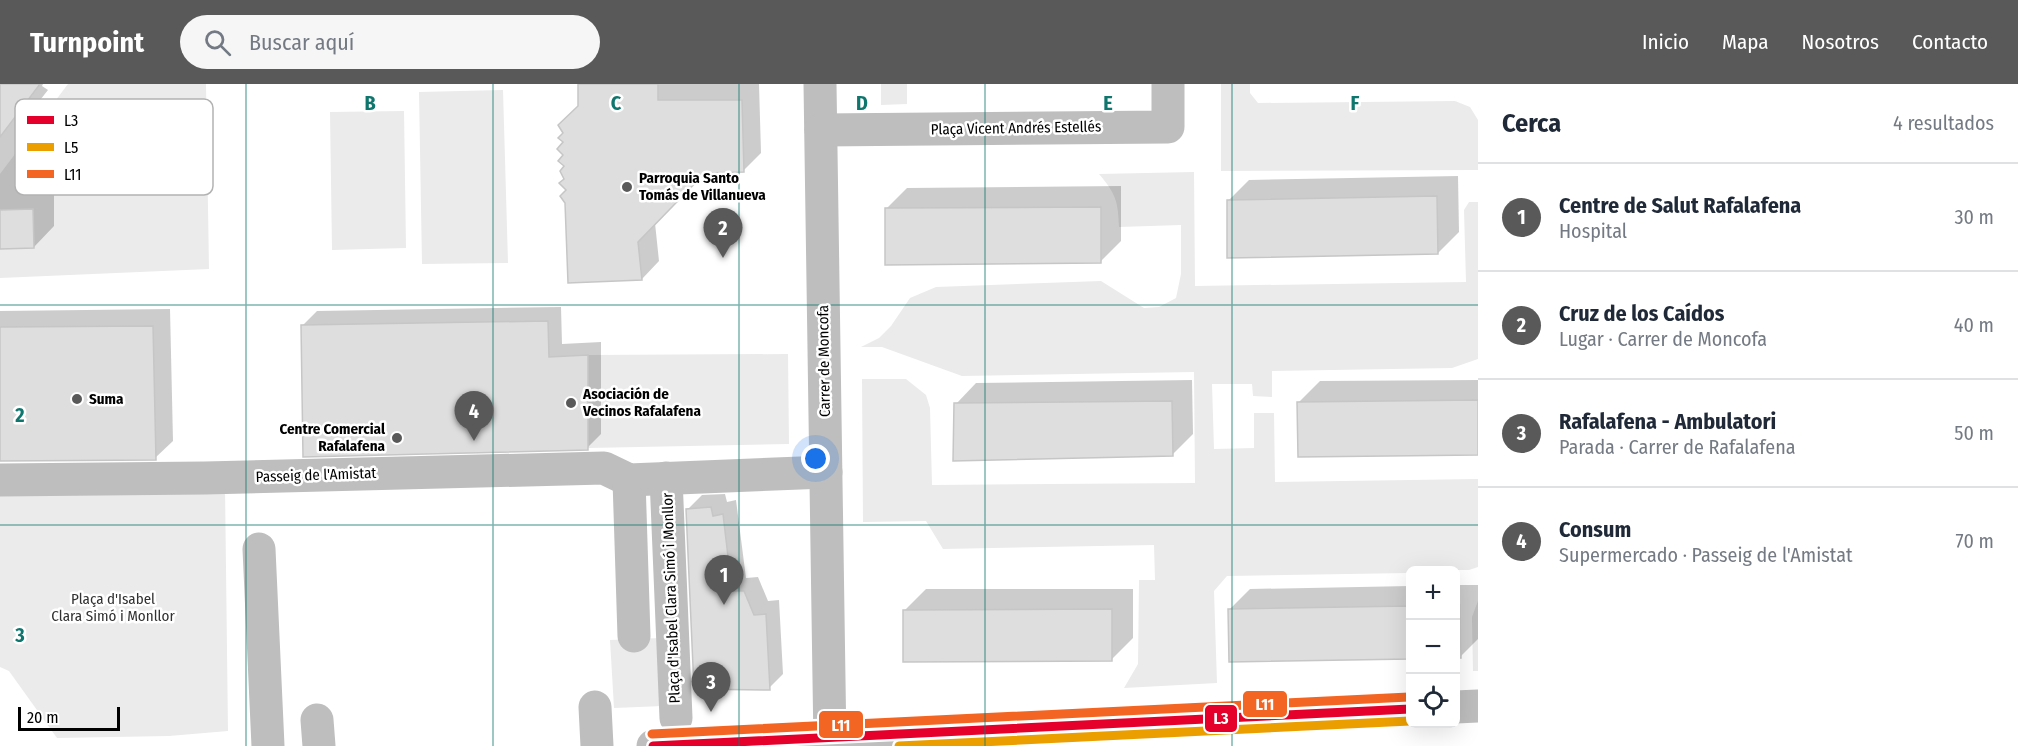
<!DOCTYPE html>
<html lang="es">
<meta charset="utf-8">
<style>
body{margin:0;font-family:"Fira Sans Condensed",sans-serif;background:#f6f6f7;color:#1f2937}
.controls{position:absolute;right:18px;bottom:18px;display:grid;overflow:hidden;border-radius:9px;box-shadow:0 6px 24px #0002}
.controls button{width:54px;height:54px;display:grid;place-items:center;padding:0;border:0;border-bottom:2px solid #e0e1e3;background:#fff;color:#1f2937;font:30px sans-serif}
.scale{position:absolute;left:18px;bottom:15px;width:102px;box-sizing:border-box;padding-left:6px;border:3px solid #000;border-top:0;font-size:16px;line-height:21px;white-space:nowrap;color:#000;-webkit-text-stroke:4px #fff;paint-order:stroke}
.you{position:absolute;left:816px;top:375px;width:21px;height:21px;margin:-15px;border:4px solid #fff;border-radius:50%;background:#1a73e8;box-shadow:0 0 0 9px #1a73e833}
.badge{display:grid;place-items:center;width:39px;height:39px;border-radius:50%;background:#595959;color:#fff;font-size:20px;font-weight:700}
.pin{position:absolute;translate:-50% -50px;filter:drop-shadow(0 2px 3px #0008)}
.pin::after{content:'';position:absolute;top:32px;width:21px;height:18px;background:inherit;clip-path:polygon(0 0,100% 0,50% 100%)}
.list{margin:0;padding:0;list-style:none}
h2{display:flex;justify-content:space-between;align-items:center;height:78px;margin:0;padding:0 24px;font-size:26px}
h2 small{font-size:20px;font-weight:400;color:#747a83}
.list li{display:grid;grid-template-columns:39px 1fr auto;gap:18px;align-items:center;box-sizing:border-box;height:108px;padding:0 24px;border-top:2px solid #e0e1e3}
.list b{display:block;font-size:22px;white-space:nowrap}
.list p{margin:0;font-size:20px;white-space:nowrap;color:#747a83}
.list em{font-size:20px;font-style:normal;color:#747a83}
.icon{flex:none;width:33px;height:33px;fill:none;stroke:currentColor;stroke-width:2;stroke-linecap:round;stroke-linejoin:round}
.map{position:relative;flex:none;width:1478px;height:662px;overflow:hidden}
header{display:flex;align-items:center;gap:36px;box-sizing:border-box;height:84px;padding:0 30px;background:#595959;color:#fff}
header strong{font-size:28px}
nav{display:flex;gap:33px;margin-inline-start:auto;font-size:21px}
.search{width:420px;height:54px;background:#f6f6f7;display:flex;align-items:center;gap:15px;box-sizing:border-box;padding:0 21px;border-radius:33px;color:#747a83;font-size:22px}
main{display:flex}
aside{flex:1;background:#fff}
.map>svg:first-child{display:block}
.green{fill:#ebebeb}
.shadow{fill:#0003}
.building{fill:#dedede;stroke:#c6c6c6;stroke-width:1.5}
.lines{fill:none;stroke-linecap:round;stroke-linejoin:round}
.minor{stroke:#bebebe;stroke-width:33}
.bus-1-casing{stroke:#fff;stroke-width:14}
.bus-2-casing{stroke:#fff;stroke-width:14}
.bus-3-casing{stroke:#fff;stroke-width:14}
.bus-1{stroke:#e4002b;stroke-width:9}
.bus-2{stroke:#eb9e00;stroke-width:9}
.bus-3{stroke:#f26522;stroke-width:9}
.grid{fill:none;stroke:#0f766e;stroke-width:1.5;stroke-opacity:0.55}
.poi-dot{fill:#595959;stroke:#fff;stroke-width:2}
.labels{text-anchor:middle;stroke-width:5;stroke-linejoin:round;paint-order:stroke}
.street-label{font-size:15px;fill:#000;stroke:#fff}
.poi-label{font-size:15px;font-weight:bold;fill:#000;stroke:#fff;text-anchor:start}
.park-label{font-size:15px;fill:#313131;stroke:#fff}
.key{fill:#fff;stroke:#b2b2b2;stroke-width:1.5}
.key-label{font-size:16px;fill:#000}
.grid-label{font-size:20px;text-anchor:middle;font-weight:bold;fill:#0f766e;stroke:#fff;stroke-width:5;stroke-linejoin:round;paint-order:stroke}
.line-badge{stroke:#fff;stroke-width:2}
.badge-label{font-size:16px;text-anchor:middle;font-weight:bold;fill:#fff}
</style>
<header>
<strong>Turnpoint</strong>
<div class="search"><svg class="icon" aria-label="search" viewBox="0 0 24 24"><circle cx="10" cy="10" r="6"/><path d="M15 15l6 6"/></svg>Buscar aquí</div>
<nav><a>Inicio</a><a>Mapa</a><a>Nosotros</a><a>Contacto</a></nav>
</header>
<main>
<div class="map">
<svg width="1478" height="662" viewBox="0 0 1478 662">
<rect width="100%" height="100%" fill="#fff"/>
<g class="green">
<path d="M 68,0 L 206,0 L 209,185 L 0,194 L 0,165 L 34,164 L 33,126 L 0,126 L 0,90 Z"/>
<path d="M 881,0 L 907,0 L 907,20 L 881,21 Z"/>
<path d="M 1221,0 L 1250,0 L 1250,9 L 1258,19 L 1455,17 L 1470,23 L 1478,36 L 1478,86 L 1221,87 Z"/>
<path d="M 503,6 L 508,179 L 422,180 L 419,8 Z"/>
<path d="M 404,27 L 406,164 L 332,166 L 330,28 Z"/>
<path d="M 1194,88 L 1195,202 L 1466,198 L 1464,126 L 1469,118 L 1478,118 L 1478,275 L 1452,284 L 1272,287 L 1272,313 L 1253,312 L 1252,300 L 1212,300 L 1214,365 L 1254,364 L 1254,329 L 1274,329 L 1275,398 L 1478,395 L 1478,483 L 1469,486 L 1410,486 L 1409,489 L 1227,492 L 1214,507 L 1217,599 L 1124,604 L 1138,580 L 1139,496 L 1155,496 L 1154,461 L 943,465 L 926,437 L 863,438 L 862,295 L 906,295 L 926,311 L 930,324 L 932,401 L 1195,399 L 1194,288 L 962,292 L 882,263 L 861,263 L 879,254 L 891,242 L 910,214 L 936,203 L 1101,197 L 1144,224 L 1159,223 L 1176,214 L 1181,190 L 1181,141 L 1119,143 C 1118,117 1116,110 1099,90 Z"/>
<path d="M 788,270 L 789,360 L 588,364 L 588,271 Z"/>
<path d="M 225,403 L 228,647 L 169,652 L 57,654 L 9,587 L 0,583 L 0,412 Z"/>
<path d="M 1478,517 L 1478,587 L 1473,587 L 1472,533 Z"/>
<path d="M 661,554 L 663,622 L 614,624 L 610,556 Z"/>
</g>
<g class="shadow">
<path d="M 0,0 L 43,0 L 42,2 L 48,6 L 15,48 L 17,106 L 54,105 L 54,142 L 34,163 L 0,163 Z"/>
<path d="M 579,0 L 759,0 L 761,69 L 743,87 L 705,88 L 655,139 L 659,177 L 642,195 L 567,106 L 565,57 L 579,22 Z"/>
<path d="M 1458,92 L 1459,148 L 1438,169 L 1228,117 L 1249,96 Z"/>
<path d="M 1121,102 L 1121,157 L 1100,178 L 886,125 L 907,104 Z"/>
<path d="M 561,223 L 562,260 L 601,258 L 601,350 L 587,364 L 303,241 L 317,227 Z"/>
<path d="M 170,225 L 173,357 L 155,374 L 0,376 L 0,227 Z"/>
<path d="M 1192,296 L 1193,350 L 1172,371 L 956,320 L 976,299 Z"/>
<path d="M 1478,296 L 1478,370 L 1299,318 L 1320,297 Z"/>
<path d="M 725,410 L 727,418 L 736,416 L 746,494 L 758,493 L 768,517 L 779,516 L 783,590 L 769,604 L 688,425 L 702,411 Z"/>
<path d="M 1456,501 L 1478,501 L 1478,555 L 1460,573 L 1456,573 Z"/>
<path d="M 1410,502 L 1410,573 L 1230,576 L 1229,526 L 1250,505 Z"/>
<path d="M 926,505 L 1133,505 L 1133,554 L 1112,575 L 905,526 Z"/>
</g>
<g class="building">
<path d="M 0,0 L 40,0 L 0,53 Z"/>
<path d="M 578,0 L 658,0 L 658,16 L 742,16 L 744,88 L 705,89 L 638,158 L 642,196 L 568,199 L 565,119 L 560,112 L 566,106 L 559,99 L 564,95 L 560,87 L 564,82 L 558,77 L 563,71 L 557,65 L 563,58 L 558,54 L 563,49 L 558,41 L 578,22 Z"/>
<path d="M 1437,112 L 1438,170 L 1227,174 L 1227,116 Z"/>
<path d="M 1101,123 L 1101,179 L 885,181 L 885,124 Z"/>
<path d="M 33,125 L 34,164 L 0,165 L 0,126 Z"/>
<path d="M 548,237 L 549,273 L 588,271 L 588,366 L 303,373 L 301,241 Z"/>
<path d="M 153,242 L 156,376 L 0,377 L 0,243 Z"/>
<path d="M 1478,316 L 1478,371 L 1298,373 L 1297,318 Z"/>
<path d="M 1172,317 L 1173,372 L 953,377 L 954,319 Z"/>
<path d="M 711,423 L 713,432 L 723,430 L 732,507 L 744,507 L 754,531 L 766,530 L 770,606 L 694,605 L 686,425 Z"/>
<path d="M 1455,521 L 1460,521 L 1461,574 L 1455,574 Z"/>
<path d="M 1410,522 L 1410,575 L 1229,578 L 1228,525 Z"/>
<path d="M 1112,525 L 1112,577 L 903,578 L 903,526 Z"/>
</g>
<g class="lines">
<g class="minor">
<path d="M 820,0 L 830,662"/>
<path d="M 821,46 L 1168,43 L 1168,0"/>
<path d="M 666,394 L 676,634"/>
<path d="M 0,396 L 205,394 L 604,384 L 629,396 L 826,388"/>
<path d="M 629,396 L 634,552"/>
<path d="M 259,465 L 268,662"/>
<path d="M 595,623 L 597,662"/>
<path d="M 1456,623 L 1478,622"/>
<path d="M 317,636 L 319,662"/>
<path d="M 653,662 L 1410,625"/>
</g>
<g class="bus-1-casing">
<path id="bus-1" d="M 653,662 L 1410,625"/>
</g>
<g class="bus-2-casing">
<path id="bus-2" d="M 899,662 L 1410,637"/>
</g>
<g class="bus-3-casing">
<path id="bus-3" d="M 652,650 L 1409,613"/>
</g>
<use href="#bus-1" class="bus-1"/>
<use href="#bus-2" class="bus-2"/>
<use href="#bus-3" class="bus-3"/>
</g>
<path class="grid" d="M 246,0 L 246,662M 493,0 L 493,662M 739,0 L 739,662M 985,0 L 985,662M 1232,0 L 1232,662M 0,221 L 1478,221M 0,441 L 1478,441"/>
<g class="poi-dot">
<circle cx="627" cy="103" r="6"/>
<circle cx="77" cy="315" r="6"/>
<circle cx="571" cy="319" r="6"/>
<circle cx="397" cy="354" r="6"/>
</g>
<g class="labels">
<g class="street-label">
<text transform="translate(1016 44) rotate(-1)" y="5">Plaça Vicent Andrés Estellés</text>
<text transform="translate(824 277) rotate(-91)" y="5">Carrer de Moncofa</text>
<text transform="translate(316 391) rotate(-2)" y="5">Passeig de l'Amistat</text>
<text transform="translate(671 514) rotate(-92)" y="5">Plaça d'Isabel Clara Simó i Monllor</text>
</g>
<g class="poi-label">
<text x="639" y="99">Parroquia Santo<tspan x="639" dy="17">Tomás de Villanueva</tspan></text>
<text x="583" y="315">Asociación de<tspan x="583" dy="17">Vecinos Rafalafena</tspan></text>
<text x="89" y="320">Suma</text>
<text x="385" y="350" text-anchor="end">Centre Comercial<tspan x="385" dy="17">Rafalafena</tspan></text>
</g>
<g class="park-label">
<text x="113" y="520">Plaça d'Isabel<tspan x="113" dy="17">Clara Simó i Monllor</tspan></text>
</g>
</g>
<rect x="15" y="15" width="198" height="96" rx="9" class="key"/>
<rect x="27" y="32" width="27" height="8" fill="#e4002b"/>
<rect x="27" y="59" width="27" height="8" fill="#eb9e00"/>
<rect x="27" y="86" width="27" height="8" fill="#f26522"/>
<g class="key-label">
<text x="64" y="42">L3</text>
<text x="64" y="69">L5</text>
<text x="64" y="96">L11</text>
</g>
<g class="grid-label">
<text x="370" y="26">B</text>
<text x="616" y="26">C</text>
<text x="862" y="26">D</text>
<text x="1108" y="26">E</text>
<text x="1355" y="26">F</text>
<text x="20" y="338">2</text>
<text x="20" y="558">3</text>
</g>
<g class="line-badge">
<rect x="1242" y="606" width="46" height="28" rx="6" fill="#f26522"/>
<rect x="1204" y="620" width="34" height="29" rx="6" fill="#e4002b"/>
<rect x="818" y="626" width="46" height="29" rx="6" fill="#f26522"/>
</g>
<g class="badge-label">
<text x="1265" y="626">L11</text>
<text x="1221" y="640">L3</text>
<text x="841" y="647">L11</text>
</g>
</svg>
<div class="controls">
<button>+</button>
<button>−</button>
<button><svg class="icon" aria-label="locate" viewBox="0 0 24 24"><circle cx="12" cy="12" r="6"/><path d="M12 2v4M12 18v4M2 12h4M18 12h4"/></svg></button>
</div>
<div class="scale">20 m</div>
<div class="you"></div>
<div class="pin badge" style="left:724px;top:521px">1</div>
<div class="pin badge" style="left:723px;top:174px">2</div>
<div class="pin badge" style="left:711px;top:628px">3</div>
<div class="pin badge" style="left:474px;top:357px">4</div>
</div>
<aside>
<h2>Cerca<small>4 resultados</small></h2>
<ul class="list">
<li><span class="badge">1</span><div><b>Centre de Salut Rafalafena</b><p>Hospital</p></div><em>30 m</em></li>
<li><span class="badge">2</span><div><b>Cruz de los Caídos</b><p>Lugar · Carrer de Moncofa</p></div><em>40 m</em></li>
<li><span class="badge">3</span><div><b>Rafalafena - Ambulatori</b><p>Parada · Carrer de Rafalafena</p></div><em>50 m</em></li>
<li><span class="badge">4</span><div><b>Consum</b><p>Supermercado · Passeig de l'Amistat</p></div><em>70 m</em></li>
</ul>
</aside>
</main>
